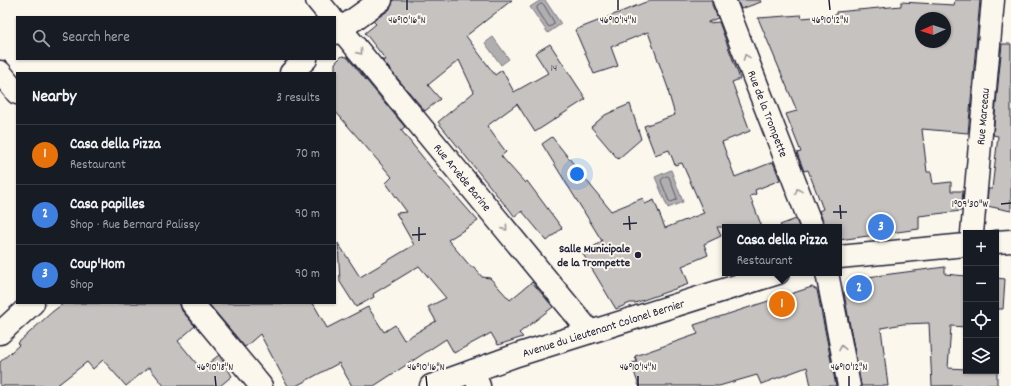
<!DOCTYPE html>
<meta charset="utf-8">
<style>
body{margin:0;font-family:Dekko,sans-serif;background:#242831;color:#f1f3f6}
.controls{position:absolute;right:12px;bottom:12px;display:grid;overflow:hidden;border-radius:0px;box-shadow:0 1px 3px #0004}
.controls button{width:36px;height:36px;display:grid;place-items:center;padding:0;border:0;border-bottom:1px solid #363941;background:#171b24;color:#f1f3f6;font:20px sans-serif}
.compass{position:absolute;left:915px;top:12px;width:36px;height:36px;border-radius:50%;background:#171b24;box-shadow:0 1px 3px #0004;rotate:267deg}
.you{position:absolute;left:577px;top:174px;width:14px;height:14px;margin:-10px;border:3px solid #fff;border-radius:50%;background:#1a73e8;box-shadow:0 0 0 6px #1a73e833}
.badge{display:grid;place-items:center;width:26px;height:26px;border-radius:50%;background:#ea580c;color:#fff;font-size:13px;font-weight:700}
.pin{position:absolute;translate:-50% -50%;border:2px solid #fff;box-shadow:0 1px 4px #0006}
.popup{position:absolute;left:722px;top:224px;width:120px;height:52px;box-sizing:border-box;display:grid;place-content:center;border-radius:0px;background:#171b24;filter:drop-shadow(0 1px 3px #0005);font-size:13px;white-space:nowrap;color:#9ea1a6}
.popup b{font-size:15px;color:#f1f3f6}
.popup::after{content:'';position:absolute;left:50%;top:100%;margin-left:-8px;border:8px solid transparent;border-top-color:#171b24}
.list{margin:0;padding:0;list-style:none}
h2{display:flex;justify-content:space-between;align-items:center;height:52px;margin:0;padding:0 16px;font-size:17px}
h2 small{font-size:13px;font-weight:400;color:#9ea1a6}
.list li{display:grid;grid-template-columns:26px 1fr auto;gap:12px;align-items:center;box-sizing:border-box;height:60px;padding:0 16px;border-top:1px solid #363941}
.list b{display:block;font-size:15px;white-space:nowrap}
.list p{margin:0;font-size:13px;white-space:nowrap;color:#9ea1a6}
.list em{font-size:13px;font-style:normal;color:#9ea1a6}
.icon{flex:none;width:22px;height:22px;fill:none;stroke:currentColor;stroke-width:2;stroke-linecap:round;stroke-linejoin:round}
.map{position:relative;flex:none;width:1011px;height:386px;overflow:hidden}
.search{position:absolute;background:#171b24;box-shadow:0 1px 3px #0004;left:16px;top:16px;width:320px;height:44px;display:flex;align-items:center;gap:10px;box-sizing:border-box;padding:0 14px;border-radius:0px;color:#9ea1a6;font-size:15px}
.panel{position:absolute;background:#171b24;box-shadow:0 1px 3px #0004;left:16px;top:72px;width:320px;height:232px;border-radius:0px}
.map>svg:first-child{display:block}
.water{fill:#b1aeb0;stroke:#787681}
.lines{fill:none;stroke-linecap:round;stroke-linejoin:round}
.shore{stroke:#5b5a6a;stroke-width:1}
.building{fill:#c6c2c0;stroke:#22223b;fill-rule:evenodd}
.street-casing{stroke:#22223b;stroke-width:25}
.secondary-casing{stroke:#22223b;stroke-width:25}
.street{stroke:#fbf7ec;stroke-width:22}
.secondary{stroke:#fbf7ec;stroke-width:22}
.oneway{stroke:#99979c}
.ticks{fill:none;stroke:#22223b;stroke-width:1.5}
.poi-dot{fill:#22223b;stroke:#fbf7ec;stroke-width:1.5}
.labels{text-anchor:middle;stroke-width:4;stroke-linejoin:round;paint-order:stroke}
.number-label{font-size:10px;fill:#4b4a5c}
.street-label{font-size:12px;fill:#22223b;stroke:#fbf7ec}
.poi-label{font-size:12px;font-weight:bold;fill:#22223b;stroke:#fbf7ec;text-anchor:end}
.ticks-label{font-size:10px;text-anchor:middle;fill:#22223b;stroke:#fbf7ec;stroke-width:4;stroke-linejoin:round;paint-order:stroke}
</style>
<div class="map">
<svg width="1011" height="386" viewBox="0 0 1011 386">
<rect width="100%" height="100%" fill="#fbf7ec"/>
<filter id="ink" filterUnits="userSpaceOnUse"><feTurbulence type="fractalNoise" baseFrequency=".025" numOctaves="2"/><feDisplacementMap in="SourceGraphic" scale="8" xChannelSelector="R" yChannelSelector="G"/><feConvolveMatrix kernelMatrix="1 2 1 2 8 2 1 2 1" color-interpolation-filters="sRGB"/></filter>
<g filter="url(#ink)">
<g class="water">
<path d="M 541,0 L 545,0 L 561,24 L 548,33 L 530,7 Z"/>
<path d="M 493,37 L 509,59 L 501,65 L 485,43 Z"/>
<path d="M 671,170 L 683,202 L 668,208 L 655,177 Z"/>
</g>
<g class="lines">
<g class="shore">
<path d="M 541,4 L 544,5 L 554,22 L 554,24 L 550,27 L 548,26 L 537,9 L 537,7 Z"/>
<path d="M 667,176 L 669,177 L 677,198 L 676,200 L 671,202 L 669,201 L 661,181 L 662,179 Z"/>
</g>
</g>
<g class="building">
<path d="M 393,0 L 512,0 L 466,36 L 495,75 L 502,70 L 514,92 L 548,73 L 535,53 L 550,44 L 586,99 L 535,132 L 517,104 L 487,126 L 506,152 L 501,156 L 525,183 L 527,181 L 562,228 L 547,241 L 522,211 L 515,217 L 506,205 L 505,205 L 438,122 L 474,92 L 459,60 L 428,85 L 440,99 L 425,111 L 382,60 L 386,60 L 365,33 L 376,24 L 373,21 L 389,10 L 392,5 Z"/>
<path d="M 651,0 L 712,0 L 712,5 L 718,18 L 708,22 L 708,23 L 719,22 L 740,79 L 732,82 L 750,131 L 722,142 L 735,177 L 773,162 L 780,180 L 755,190 L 756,194 L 750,196 L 762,227 L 717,227 L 721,236 L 704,244 L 708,255 L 682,266 L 689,284 L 635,303 L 630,303 L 616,309 L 583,254 L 602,241 L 542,144 L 552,137 L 611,211 L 643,198 L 645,204 L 654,200 L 665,228 L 704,213 L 682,163 L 675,165 L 669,150 L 655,155 L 644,126 L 675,115 L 668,91 L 669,91 L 648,32 L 611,47 L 618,66 L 594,74 L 575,30 Z"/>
<path d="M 737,0 L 760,0 L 761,2 L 741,9 Z"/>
<path d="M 955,0 L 980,0 L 968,133 L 922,129 L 927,172 L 931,172 L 933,184 L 951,182 L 951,191 L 963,191 L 961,211 L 919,216 L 919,229 L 839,240 L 839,227 L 824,227 L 824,222 L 819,211 L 823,209 L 808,170 L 804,171 L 797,153 L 801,152 L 786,114 L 797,111 L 758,18 L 801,15 L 802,18 L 836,15 L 836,12 L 901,6 L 901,2 L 954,5 ZM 921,18 L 945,18 L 945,42 L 921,42 Z"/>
<path d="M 1002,44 L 1011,44 L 1011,211 L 987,206 L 988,189 L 992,189 L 998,136 L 993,135 Z"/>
<path d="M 342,56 L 347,57 L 405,127 L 401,130 L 441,180 L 442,180 L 478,221 L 448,240 L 471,267 L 474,267 L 482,277 L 490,278 L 510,300 L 532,282 L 553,307 L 519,333 L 523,337 L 498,345 L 491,333 L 454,353 L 446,339 L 374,386 L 352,386 L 339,363 L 296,386 L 288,386 L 260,334 L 245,347 L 208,303 L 313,303 L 327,328 L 368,307 L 384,332 L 395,325 L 404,340 L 436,321 L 428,307 L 446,298 L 419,266 L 373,294 L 374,297 L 356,307 L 340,282 L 338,243 L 360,277 L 414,245 L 396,213 L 407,212 L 386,183 L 392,177 L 335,111 L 335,63 Z"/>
<path d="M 630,104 L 641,139 L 618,159 L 591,127 L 605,115 L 618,109 Z"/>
<path d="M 796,219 L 799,227 L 781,227 L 780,225 Z"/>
<path d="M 945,267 L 945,274 L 966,276 L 966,327 L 951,326 L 948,368 L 966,369 L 966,371 L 996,371 L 996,370 L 997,370 L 997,385 L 932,386 L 929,323 L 903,324 L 881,328 L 888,386 L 861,386 L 844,293 L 852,279 Z"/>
<path d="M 996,278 L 1005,279 L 1003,309 L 996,309 Z"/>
<path d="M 812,287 L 817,290 L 836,386 L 811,386 L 807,367 L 761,384 L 757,375 L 719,386 L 639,386 L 631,363 L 637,362 L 635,356 L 698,334 L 694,325 Z"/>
<path d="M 64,303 L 180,303 L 180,305 L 182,311 L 195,326 L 178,341 L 201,369 L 219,355 L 232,376 L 220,386 L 164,386 L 149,367 L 126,386 L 103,360 L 93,369 L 87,362 L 56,386 L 0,386 L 0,362 L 19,345 L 18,343 L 52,312 Z"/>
</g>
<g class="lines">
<g class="street-casing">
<g id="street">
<path d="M 317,0 L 331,17"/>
<path id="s1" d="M 724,0 L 812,227"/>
<path id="s2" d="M 335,22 L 590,332"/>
<path d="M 335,33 L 381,0"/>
<path d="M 0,72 L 17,93"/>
<path d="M 291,73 L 306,59"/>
<path id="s3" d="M 972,233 L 993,0"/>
<path d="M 827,273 L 849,386"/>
<path d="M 192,303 L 261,386"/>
<path d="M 0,333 L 33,303"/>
<path d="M 473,371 L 479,386"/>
</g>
</g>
<g class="secondary-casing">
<g id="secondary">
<path d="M 996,242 L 1011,241"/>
<path d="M 839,257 L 966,245"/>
<path id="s4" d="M 431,386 L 517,355 L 778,273"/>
</g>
</g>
<use href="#street" class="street"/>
<use href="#secondary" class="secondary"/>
</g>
<defs><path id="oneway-chevron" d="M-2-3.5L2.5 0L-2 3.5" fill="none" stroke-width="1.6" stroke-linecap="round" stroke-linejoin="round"/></defs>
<g class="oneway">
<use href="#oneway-chevron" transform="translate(360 52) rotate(51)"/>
<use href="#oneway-chevron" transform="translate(746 57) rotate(-111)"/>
<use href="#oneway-chevron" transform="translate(798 191) rotate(-111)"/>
<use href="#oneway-chevron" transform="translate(505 228) rotate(51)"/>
<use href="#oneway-chevron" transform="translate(842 348) rotate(-101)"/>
</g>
</g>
<path class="ticks" d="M 407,0 L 407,10M 618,0 L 618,10M 829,0 L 830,10M 1001,204 L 1011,203M 840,205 L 841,219M 833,212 L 847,212M 629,216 L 630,230M 623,224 L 637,223M 419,227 L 419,241M 412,235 L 426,234M 215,376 L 216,386M 426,376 L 427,386M 638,376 L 638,386M 849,376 L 849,386"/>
<circle class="poi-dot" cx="638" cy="255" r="4"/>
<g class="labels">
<g class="number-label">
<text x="554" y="71">14</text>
</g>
<g class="street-label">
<text dy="4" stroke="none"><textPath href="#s1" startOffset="122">Rue de la Trompette</textPath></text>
<text dy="4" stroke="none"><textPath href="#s3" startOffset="117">Rue Marceau</textPath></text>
<text dy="4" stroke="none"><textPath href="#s2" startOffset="201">Rue Arvède Barine</textPath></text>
<text dy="4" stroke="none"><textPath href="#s4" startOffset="182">Avenue du Lieutenant Colonel Bernier</textPath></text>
</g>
<g class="poi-label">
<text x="630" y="252">Salle Municipale<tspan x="630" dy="14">de la Trompette</tspan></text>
</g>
</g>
<g class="ticks-label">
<text x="407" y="23">46°10'16"N</text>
<text x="618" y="23">46°10'14"N</text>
<text x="830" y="23">46°10'12"N</text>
<text x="970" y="207">1°09'30"W</text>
<text x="215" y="370">46°10'18"N</text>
<text x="426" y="370">46°10'16"N</text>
<text x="638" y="370">46°10'14"N</text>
<text x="849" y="370">46°10'12"N</text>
</g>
</svg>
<div class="controls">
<button>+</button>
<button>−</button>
<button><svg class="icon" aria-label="locate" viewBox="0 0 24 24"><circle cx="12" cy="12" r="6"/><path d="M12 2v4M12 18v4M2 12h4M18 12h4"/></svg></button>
<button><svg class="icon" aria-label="layers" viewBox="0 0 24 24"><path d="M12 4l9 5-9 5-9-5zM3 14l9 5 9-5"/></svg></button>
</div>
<svg class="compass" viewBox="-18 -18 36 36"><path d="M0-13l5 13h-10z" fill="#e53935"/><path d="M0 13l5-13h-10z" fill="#9ea1a6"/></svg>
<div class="you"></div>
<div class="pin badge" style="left:782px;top:304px;background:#e8710a">1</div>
<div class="popup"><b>Casa della Pizza</b>Restaurant</div>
<div class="pin badge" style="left:859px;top:288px;background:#3f7fe0">2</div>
<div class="pin badge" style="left:881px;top:227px;background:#3f7fe0">3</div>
<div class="search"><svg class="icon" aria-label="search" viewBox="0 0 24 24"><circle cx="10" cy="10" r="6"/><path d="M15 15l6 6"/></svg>Search here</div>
<section class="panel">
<h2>Nearby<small>3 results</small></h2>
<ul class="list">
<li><span class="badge" style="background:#e8710a">1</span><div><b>Casa della Pizza</b><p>Restaurant</p></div><em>70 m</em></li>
<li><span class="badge" style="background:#3f7fe0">2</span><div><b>Casa papilles</b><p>Shop · Rue Bernard Palissy</p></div><em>90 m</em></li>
<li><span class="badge" style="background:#3f7fe0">3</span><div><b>Coup'Hom</b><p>Shop</p></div><em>90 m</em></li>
</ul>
</section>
</div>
